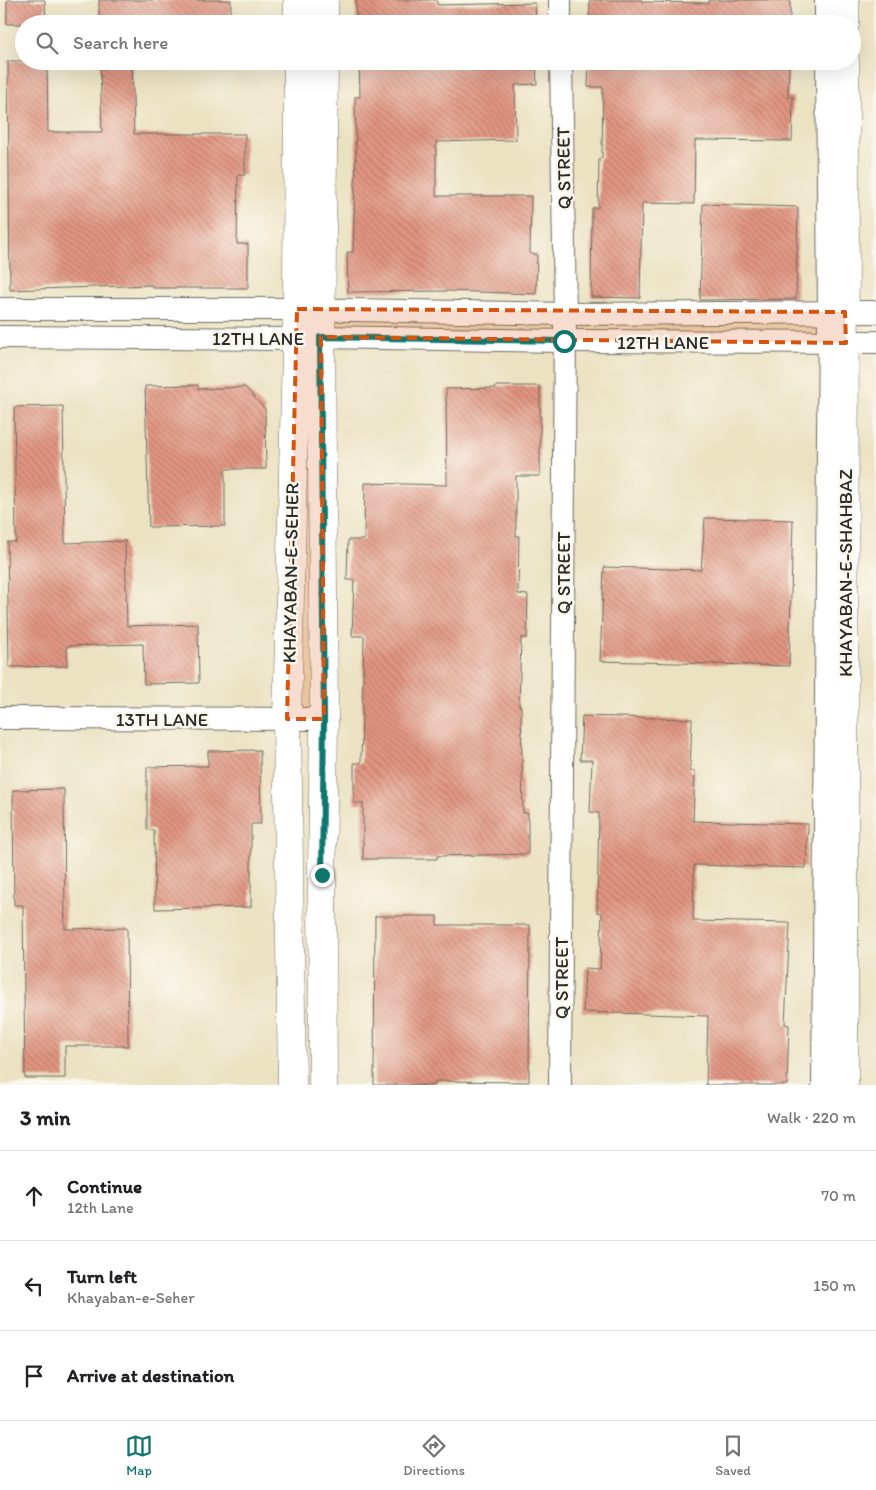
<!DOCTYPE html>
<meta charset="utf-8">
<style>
body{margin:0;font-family:Itim,sans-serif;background:#f2f2f2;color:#202124}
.stop{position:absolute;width:15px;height:15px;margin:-11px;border:4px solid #0f766e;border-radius:50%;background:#fff}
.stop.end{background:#0f766e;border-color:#fff;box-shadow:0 1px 5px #0008}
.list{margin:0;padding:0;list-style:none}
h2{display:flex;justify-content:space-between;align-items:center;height:65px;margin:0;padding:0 20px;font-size:21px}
h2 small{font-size:16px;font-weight:400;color:#757577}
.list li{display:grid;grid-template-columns:32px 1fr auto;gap:15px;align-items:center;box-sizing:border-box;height:90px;padding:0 20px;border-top:1px solid #e0e0e0}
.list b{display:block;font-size:19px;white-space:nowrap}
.list p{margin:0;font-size:16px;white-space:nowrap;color:#757577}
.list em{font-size:16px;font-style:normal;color:#757577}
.icon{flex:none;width:28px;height:28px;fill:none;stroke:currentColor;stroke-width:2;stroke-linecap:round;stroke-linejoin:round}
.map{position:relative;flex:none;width:876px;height:1085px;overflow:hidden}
.search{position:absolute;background:#fff;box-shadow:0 5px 20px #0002;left:15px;right:15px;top:15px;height:55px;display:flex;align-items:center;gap:12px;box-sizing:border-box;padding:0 18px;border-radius:28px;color:#757577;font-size:19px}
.sheet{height:335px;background:#fff}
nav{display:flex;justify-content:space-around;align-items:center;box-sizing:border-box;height:70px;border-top:1px solid #e0e0e0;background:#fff;font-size:14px;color:#757577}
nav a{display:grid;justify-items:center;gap:2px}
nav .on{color:#0f766e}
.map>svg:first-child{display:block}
.building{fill:url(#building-back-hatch)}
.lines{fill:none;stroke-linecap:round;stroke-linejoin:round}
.minor-casing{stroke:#6e6b60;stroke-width:24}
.tertiary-casing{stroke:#6e6b60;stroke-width:29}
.secondary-casing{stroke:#6e6b60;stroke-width:29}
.minor{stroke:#fff;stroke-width:22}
.tertiary{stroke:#fff;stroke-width:28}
.secondary{stroke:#fff;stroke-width:28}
.route{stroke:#0f766e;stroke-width:6}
.marked{fill:#d5540f;fill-opacity:0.2;stroke:#d5540f;stroke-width:4;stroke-dasharray:10 6;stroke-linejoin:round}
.labels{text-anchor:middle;stroke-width:5;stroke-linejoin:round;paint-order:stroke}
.street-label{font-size:19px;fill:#2b2b2b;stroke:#fbf7ec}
</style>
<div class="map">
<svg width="876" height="1085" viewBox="0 0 876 1085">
<defs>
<pattern id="building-back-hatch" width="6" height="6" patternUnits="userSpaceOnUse" patternTransform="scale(1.25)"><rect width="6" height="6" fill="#e19581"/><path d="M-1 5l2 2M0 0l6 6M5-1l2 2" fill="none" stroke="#b77a6a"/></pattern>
</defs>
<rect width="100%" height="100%" fill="#fbf7ec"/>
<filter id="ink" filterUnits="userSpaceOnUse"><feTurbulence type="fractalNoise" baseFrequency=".02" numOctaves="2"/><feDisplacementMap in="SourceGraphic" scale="10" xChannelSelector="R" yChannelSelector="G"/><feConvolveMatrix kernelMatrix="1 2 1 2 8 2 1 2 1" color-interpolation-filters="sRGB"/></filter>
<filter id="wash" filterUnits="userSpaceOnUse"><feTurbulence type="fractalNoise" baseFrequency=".0096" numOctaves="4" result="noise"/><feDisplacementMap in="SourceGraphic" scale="20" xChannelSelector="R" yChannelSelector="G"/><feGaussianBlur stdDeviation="1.12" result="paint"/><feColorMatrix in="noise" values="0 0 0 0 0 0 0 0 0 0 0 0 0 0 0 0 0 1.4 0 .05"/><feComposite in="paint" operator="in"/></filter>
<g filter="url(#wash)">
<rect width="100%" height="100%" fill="#ebe2c2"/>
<g id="blocks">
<g class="building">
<path d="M 7,0 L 45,0 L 46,24 L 7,24 Z"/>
<path d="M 99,0 L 231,0 L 230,24 L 99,24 Z"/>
<path d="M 356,0 L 437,0 L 437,5 L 535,3 L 536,24 L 356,24 Z"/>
<path d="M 590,0 L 642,0 L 642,2 L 709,3 L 709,0 L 790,0 L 790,24 L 589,24 Z"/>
<path d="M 8,61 L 47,61 L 48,132 L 102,132 L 100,61 L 132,61 L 134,134 L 245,134 L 245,175 L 238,175 L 237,244 L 248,244 L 248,288 L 152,288 L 152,285 L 10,290 Z"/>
<path d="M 359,61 L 536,61 L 537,84 L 515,85 L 516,140 L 436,142 L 436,196 L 531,196 L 530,254 L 537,254 L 536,294 L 448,291 L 348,292 L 347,252 L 353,252 L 356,153 L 355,97 L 360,97 Z"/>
<path d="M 589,61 L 789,61 L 788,97 L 793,97 L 792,141 L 695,140 L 694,204 L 642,203 L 640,298 L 591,297 L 592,208 L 598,208 L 599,158 L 602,158 L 603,87 L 588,87 Z"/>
<path d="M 703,204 L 798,207 L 796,299 L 700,300 Z"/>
<path d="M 198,385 L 198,389 L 245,387 L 265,409 L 266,469 L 225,469 L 225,526 L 149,527 L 145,386 Z"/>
<path d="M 496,386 L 540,386 L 540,476 L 516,476 L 516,536 L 519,536 L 518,594 L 528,595 L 527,638 L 521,638 L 519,706 L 521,706 L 523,813 L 528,813 L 528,854 L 437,856 L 437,859 L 363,859 L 363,803 L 354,803 L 354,763 L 361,763 L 364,636 L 352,636 L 354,580 L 347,580 L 348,540 L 364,540 L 365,483 L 447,485 L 446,389 L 496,388 Z"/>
<path d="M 63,406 L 65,543 L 125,541 L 127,626 L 198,624 L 199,683 L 144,684 L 143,644 L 67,646 L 67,666 L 9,667 L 7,542 L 16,542 L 14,407 Z"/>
<path d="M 705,518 L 793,520 L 789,666 L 600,661 L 604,567 L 701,570 Z"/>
<path d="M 582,716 L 692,719 L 690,771 L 695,771 L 693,821 L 808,824 L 806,868 L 694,865 L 693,921 L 790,923 L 785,1024 L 789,1025 L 787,1085 L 706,1085 L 708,1016 L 583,1012 L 585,968 L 600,969 L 602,913 L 597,912 L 599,813 L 590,812 L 592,760 L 580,760 Z"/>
<path d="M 260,750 L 261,824 L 251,824 L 251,907 L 155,909 L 154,830 L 147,830 L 147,767 L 208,766 L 208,751 Z"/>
<path d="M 64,789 L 65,929 L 127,928 L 128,1046 L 65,1046 L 65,1078 L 25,1078 L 23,905 L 14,905 L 13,790 Z"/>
<path d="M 375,916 L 437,916 L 437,925 L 530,925 L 529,1082 L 435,1081 L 435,1085 L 374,1085 Z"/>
</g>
</g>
</g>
<g filter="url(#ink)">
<use href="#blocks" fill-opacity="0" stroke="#6e6b60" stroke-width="1"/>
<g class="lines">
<g class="minor-casing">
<g id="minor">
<path d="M 560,0 L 560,24"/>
<path d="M 826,0 L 826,24"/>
<path d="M 0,309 L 297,309 L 565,314 L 876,312"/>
<path d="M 0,337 L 296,339 L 321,337 L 564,341 L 876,342"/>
<path d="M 0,718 L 324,719"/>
<path d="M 560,1085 L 565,314 L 561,61"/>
<path d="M 823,1085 L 829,312 L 827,61"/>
</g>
</g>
<g class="tertiary-casing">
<g id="tertiary">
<path d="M 298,24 L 298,0"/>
<path d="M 324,24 L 324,0"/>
<path d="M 292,1085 L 287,719 L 297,309 L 298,61"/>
<path d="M 323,1085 L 322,875 L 324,719 L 321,337 L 324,61"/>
</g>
</g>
<g class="secondary-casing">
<g id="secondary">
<path d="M 845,0 L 845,24"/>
<path d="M 844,1085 L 845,61"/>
</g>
</g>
<use href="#minor" class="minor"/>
<use href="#tertiary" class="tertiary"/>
<use href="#secondary" class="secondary"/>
</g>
</g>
<g class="lines" filter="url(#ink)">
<path class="route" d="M 322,875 L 324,719 L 320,337 L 564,341"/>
</g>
<path class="marked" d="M 297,309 L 845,312 L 846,343 L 321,337 L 324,719 L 287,719 Z"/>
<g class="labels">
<g class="street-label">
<text transform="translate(563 168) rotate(-91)" y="7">Q STREET</text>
<text x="258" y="345">12TH LANE</text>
<text x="663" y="349">12TH LANE</text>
<text transform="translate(290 573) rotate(-89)" y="7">KHAYABAN-E-SEHER</text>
<text transform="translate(563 573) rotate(-90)" y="7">Q STREET</text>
<text transform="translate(845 573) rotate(-90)" y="7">KHAYABAN-E-SHAHBAZ</text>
<text x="162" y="726">13TH LANE</text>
<text transform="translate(561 978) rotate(-90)" y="7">Q STREET</text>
</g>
</g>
</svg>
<div class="stop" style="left:564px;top:341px"></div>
<div class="stop end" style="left:322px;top:875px"></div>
<div class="search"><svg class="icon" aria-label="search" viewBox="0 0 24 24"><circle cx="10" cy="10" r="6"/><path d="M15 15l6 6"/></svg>Search here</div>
</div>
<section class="sheet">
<h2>3 min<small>Walk · 220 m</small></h2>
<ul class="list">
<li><svg class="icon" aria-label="ahead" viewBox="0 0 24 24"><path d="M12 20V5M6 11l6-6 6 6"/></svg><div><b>Continue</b><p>12th Lane</p></div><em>70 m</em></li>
<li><svg class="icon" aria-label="left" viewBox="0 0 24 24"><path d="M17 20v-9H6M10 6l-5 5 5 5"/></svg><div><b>Turn left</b><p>Khayaban-e-Seher</p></div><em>150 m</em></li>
<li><svg class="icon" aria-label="arrive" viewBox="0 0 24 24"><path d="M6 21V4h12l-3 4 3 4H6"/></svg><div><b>Arrive at destination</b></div></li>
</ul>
</section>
<nav>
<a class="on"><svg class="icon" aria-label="map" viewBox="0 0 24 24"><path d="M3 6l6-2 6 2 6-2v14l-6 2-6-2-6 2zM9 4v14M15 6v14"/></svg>Map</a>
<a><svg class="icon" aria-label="directions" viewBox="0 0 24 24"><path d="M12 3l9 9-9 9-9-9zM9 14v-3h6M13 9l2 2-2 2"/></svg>Directions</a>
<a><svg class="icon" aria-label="saved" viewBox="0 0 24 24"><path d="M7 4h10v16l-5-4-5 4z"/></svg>Saved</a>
</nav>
